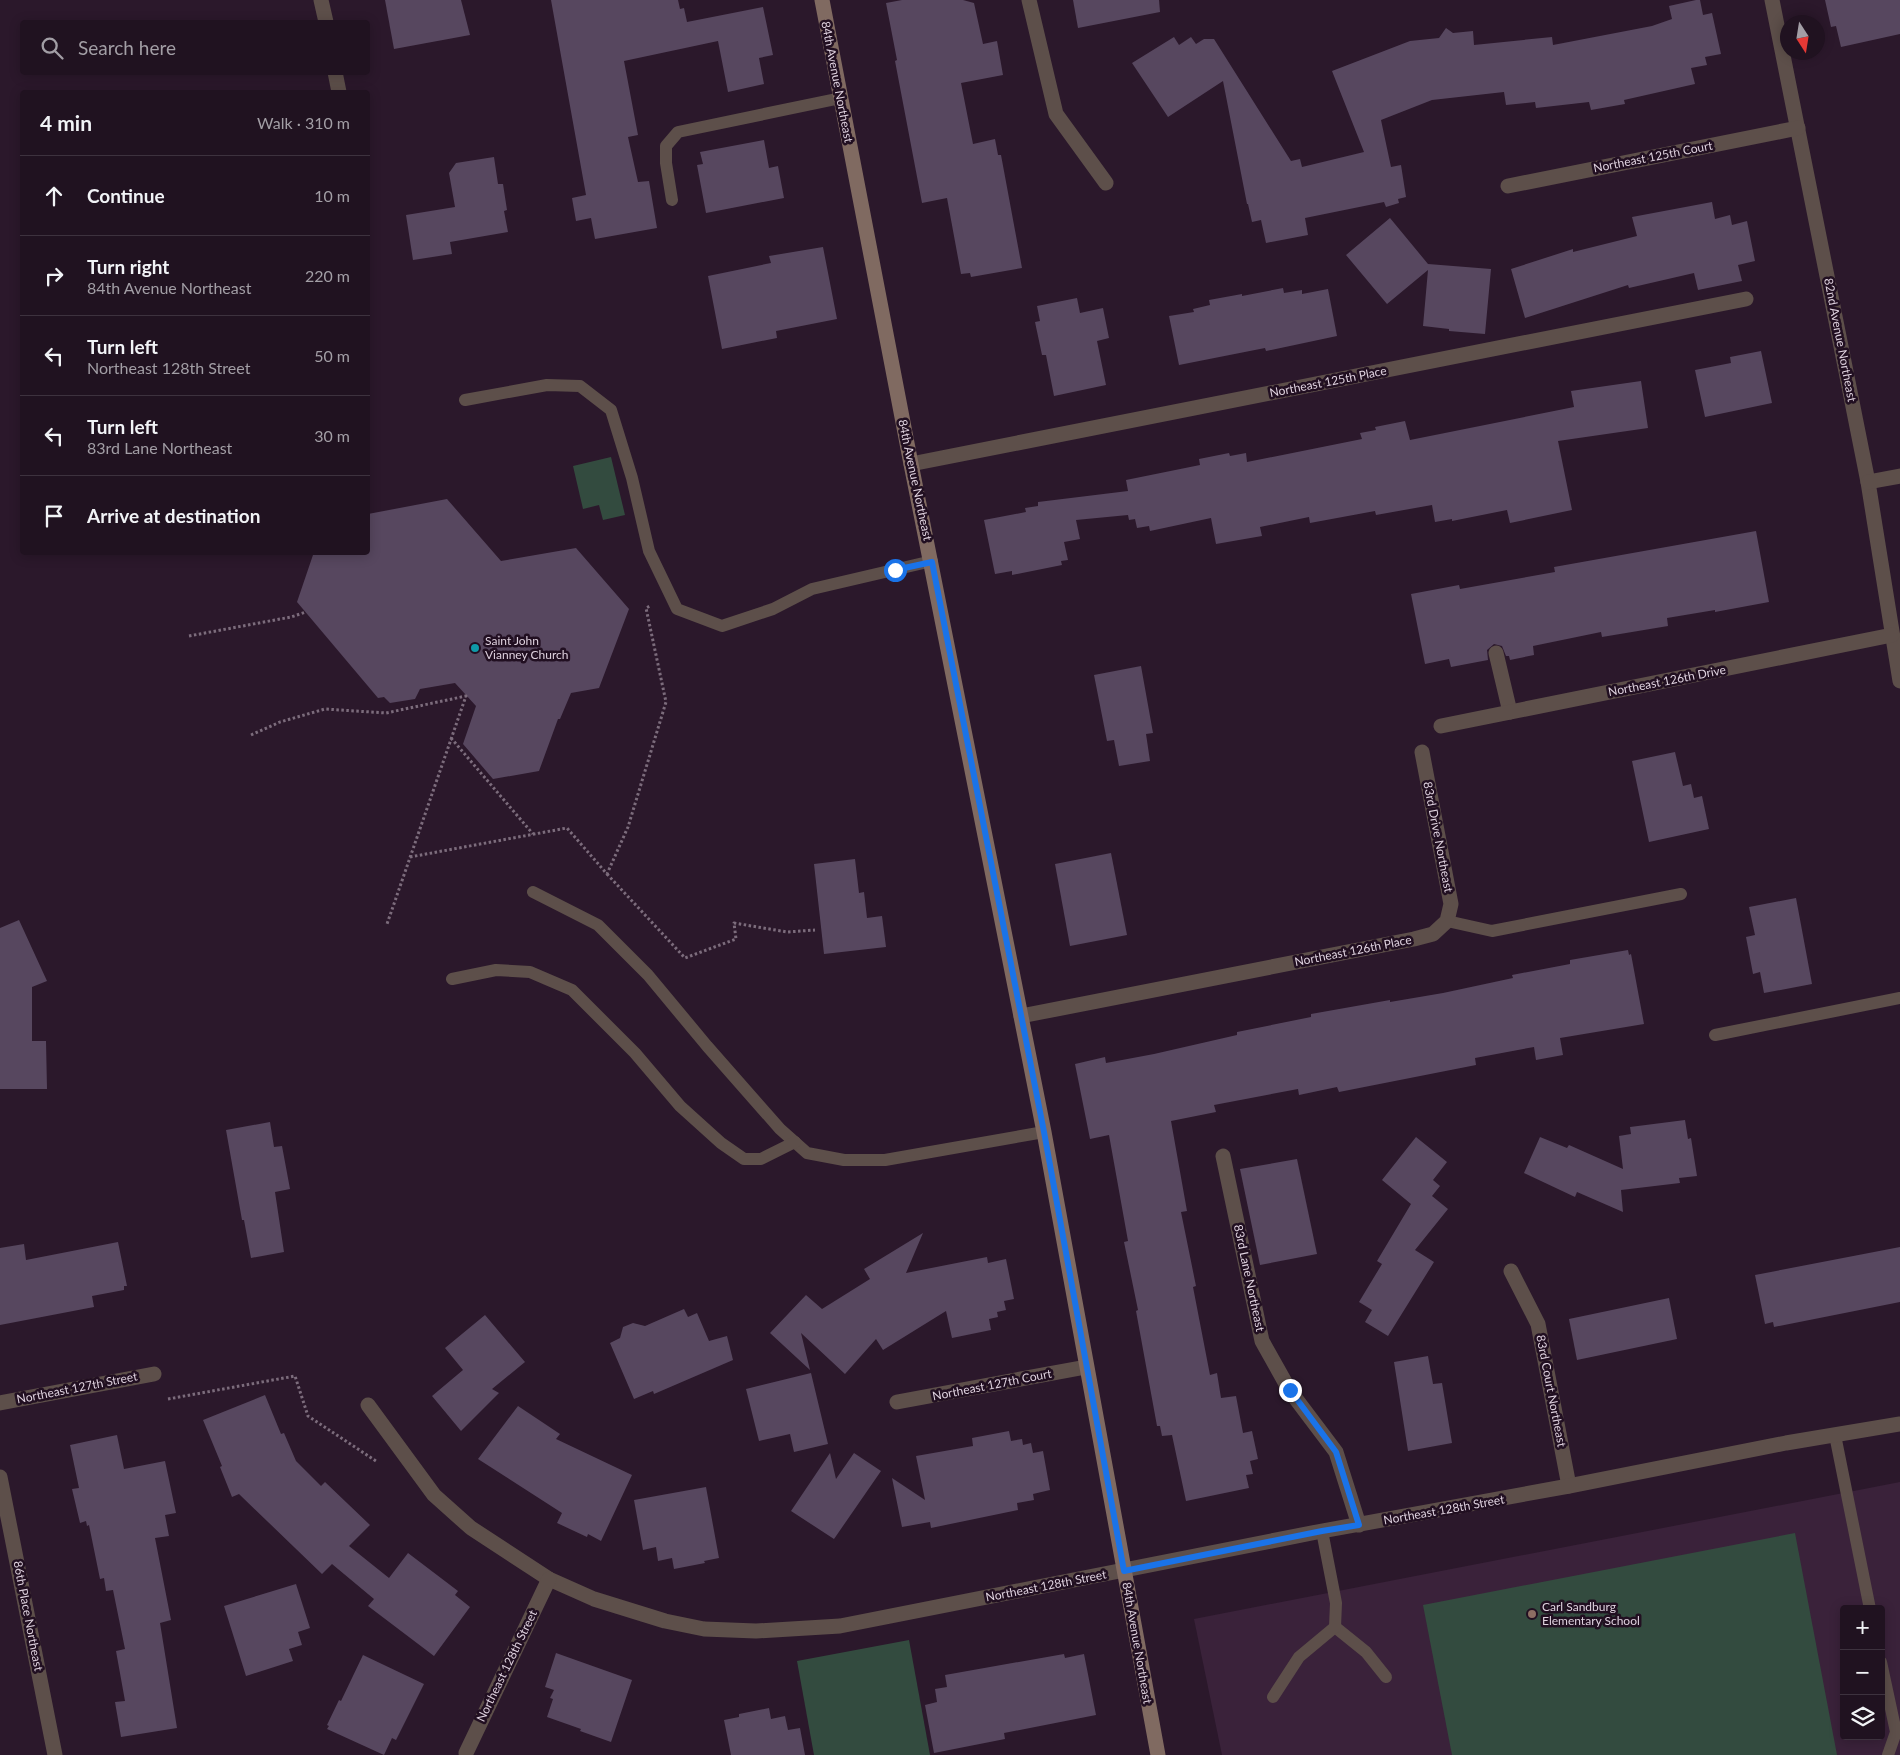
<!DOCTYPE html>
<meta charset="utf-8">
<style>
body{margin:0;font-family:Lato,sans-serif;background:#2d202d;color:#f1f3f6}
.controls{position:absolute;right:15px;bottom:15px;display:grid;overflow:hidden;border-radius:5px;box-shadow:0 2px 12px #0003}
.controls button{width:45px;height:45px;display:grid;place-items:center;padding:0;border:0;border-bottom:1px solid #3d323e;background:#201220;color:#f1f3f6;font:25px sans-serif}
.compass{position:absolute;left:1780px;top:15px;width:45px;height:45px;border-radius:50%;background:#201220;box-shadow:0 2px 12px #0003;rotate:168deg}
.stop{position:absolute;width:15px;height:15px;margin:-11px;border:4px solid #1a73e8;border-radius:50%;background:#fff}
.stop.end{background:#1a73e8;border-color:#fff;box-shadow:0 1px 5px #0008}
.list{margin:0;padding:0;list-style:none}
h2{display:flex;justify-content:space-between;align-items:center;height:65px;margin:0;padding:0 20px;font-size:21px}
h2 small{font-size:16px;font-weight:400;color:#a29ea5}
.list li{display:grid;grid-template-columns:32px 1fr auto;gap:15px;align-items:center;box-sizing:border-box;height:80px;padding:0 20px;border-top:1px solid #3d323e}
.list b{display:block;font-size:19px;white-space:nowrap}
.list p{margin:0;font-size:16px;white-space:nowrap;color:#a29ea5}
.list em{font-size:16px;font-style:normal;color:#a29ea5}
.icon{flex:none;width:28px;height:28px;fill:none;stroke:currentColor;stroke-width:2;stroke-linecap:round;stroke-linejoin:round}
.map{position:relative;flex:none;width:1900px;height:1755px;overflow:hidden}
.search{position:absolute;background:#201220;box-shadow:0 2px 12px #0003;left:20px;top:20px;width:350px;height:55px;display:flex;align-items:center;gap:12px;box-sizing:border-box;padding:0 18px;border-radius:5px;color:#a29ea5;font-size:19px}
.panel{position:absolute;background:#201220;box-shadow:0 2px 12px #0003;left:20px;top:90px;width:350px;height:465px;border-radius:5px}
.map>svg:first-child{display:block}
.built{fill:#3a223a;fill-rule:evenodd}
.green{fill:#334b3f}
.building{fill:#57475f}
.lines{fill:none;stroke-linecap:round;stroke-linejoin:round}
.path{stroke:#7c6c7c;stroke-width:3;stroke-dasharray:2.5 2.5;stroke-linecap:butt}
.lane{stroke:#5d4f4a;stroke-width:12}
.street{stroke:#5d4f4a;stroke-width:15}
.secondary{stroke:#806a61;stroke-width:15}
.route{stroke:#1a73e8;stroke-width:6}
.culture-dot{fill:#0f9aa8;stroke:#210f21;stroke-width:2}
.education-dot{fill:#8d6e63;stroke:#210f21;stroke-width:2}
.labels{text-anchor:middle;stroke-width:5;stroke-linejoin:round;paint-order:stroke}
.street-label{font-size:12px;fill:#dfd2df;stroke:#210f21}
.poi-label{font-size:12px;fill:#dfd2df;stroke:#210f21;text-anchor:start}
</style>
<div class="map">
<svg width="1900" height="1755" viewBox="0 0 1900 1755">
<rect width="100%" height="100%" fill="#2b182b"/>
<path class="built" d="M 1900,1482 L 1900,1755 L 1222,1755 L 1194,1619 ZM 1844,1609 L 1881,1609 L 1881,1736 L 1844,1736 Z"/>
<g class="green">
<path d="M 611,457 L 625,515 L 603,520 L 599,505 L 583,509 L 573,466 Z"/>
<path d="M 1795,1533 L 1837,1755 L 1452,1755 L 1423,1605 Z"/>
<path d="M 909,1640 L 930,1755 L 814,1755 L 797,1661 Z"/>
</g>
<g class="building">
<path d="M 385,0 L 461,0 L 470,35 L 394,49 Z"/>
<path d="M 551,0 L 678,0 L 680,9 L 684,8 L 687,22 L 763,7 L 773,55 L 759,58 L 764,84 L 728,92 L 718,41 L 624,61 L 638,135 L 628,137 L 638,182 L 649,181 L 657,228 L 595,239 L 591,218 L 576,221 L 572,198 L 586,195 Z"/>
<path d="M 902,0 L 963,0 L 974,3 L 983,44 L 997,41 L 1003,75 L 961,83 L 973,144 L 995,139 L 998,155 L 1001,155 L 1022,268 L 971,277 L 970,273 L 961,274 L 947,198 L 922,203 L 895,61 L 897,60 L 886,3 Z"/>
<path d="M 1073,0 L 1159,0 L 1160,12 L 1078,28 Z"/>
<path d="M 1696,0 L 1700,0 L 1703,15 L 1712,13 L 1721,54 L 1705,57 L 1707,65 L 1691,68 L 1695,84 L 1624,100 L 1625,104 L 1591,110 L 1589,102 L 1536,108 L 1535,102 L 1506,105 L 1504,92 L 1432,100 L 1381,120 L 1391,167 L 1401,165 L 1406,197 L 1398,199 L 1399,203 L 1386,207 L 1384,202 L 1305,218 L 1308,235 L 1266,243 L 1261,220 L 1252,222 L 1248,204 L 1247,204 L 1223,81 L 1168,117 L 1132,63 L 1174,37 L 1179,45 L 1191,37 L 1196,44 L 1204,39 L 1214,39 L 1291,161 L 1300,159 L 1302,167 L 1364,152 L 1332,71 L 1410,41 L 1439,38 L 1446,28 L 1453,33 L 1473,31 L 1474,45 L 1552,37 L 1553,45 L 1652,26 L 1672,19 L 1669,6 Z"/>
<path d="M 1825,0 L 1900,0 L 1900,34 L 1841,47 L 1836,26 L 1831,27 Z"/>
<path d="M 764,140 L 769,168 L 778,166 L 784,198 L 706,213 L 697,165 L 703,164 L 700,152 Z"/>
<path d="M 494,157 L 498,184 L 503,184 L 507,210 L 504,211 L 508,232 L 450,242 L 452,254 L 413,260 L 406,215 L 455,207 L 449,173 L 456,163 Z"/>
<path d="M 1712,202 L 1715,219 L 1730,215 L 1732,225 L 1747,221 L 1755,261 L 1738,265 L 1742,281 L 1698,290 L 1694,273 L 1629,288 L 1628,285 L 1525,318 L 1511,269 L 1573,249 L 1573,252 L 1637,236 L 1632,217 Z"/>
<path d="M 1390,218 L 1428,264 L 1491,269 L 1485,334 L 1449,331 L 1449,329 L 1423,326 L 1428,270 L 1387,304 L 1346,255 Z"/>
<path d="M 823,247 L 837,319 L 776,331 L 777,338 L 722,349 L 708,276 L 771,263 L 769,256 Z"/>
<path d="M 1283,288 L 1284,293 L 1302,290 L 1302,294 L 1328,289 L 1337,336 L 1266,351 L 1265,348 L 1179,365 L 1169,316 L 1194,312 L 1193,309 L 1210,305 L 1209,300 L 1242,294 L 1242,296 Z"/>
<path d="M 1077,298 L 1080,313 L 1103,308 L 1109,338 L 1097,341 L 1106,385 L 1054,396 L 1046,355 L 1042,355 L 1035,322 L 1040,321 L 1037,306 Z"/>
<path d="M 1761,351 L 1772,403 L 1705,417 L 1695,370 L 1731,363 L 1730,357 Z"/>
<path d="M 1641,381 L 1648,428 L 1558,441 L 1572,510 L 1510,523 L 1507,510 L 1452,521 L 1452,519 L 1435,522 L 1432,505 L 1376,515 L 1375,511 L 1310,523 L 1309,517 L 1260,527 L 1262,536 L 1216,544 L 1211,518 L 1150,531 L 1149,526 L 1137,528 L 1135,519 L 1129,520 L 1128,515 L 1076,520 L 1080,539 L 1064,542 L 1068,560 L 1061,561 L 1062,565 L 1012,575 L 1012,571 L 995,574 L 984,520 L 1026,512 L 1025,508 L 1038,506 L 1038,502 L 1128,491 L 1126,480 L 1200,465 L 1199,459 L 1229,453 L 1230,456 L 1246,453 L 1247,462 L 1362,439 L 1360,433 L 1376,430 L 1375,427 L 1405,421 L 1410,440 L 1574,407 L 1571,391 Z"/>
<path d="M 447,499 L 501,561 L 576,548 L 629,609 L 599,688 L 571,693 L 560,719 L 558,719 L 539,771 L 493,779 L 463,744 L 476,706 L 455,683 L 420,689 L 415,699 L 390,703 L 384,697 L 378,698 L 297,602 L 314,552 L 368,552 L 368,514 Z"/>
<path d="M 1756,531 L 1769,602 L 1715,612 L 1715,610 L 1667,618 L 1668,626 L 1602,637 L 1601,632 L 1533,646 L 1534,655 L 1510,660 L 1509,656 L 1506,656 L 1502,646 L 1494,644 L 1487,650 L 1488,660 L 1451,667 L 1449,659 L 1425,664 L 1411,594 L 1459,585 L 1460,589 L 1555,572 L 1554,567 Z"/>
<path d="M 1141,666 L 1153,733 L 1146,734 L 1150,761 L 1119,766 L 1114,740 L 1107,741 L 1094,675 Z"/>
<path d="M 1675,752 L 1683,786 L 1691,784 L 1694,798 L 1702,796 L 1709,829 L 1649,842 L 1632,761 Z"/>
<path d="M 1111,853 L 1127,935 L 1070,946 L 1055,864 Z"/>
<path d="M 855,859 L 859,893 L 864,892 L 867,918 L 882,916 L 886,947 L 824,954 L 814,864 Z"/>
<path d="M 1796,898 L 1812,984 L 1764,993 L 1760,972 L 1753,974 L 1746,937 L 1755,935 L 1749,907 Z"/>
<path d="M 19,920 L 47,981 L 32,987 L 32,1041 L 46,1041 L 47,1089 L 0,1089 L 0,928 Z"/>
<path d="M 1628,950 L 1629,955 L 1631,954 L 1644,1024 L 1560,1038 L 1563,1055 L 1536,1060 L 1534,1047 L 1475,1058 L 1476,1065 L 1339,1092 L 1337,1087 L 1299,1095 L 1298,1089 L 1214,1105 L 1216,1112 L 1171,1121 L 1187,1211 L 1181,1212 L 1196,1286 L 1193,1287 L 1210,1375 L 1217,1373 L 1221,1398 L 1236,1396 L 1243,1433 L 1252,1431 L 1258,1459 L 1250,1461 L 1253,1474 L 1246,1475 L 1249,1488 L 1186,1501 L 1172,1435 L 1162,1436 L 1160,1426 L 1157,1426 L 1136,1311 L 1138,1310 L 1124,1242 L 1128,1241 L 1109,1135 L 1090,1139 L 1075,1064 L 1105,1057 L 1106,1063 L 1154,1054 L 1237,1035 L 1237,1032 L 1311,1017 L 1311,1014 L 1390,1000 L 1390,1002 L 1443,993 L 1513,978 L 1512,975 L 1570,964 L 1570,960 Z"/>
<path d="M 1685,1120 L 1688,1139 L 1691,1138 L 1697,1176 L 1679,1178 L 1680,1183 L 1621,1190 L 1623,1212 L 1577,1192 L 1575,1197 L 1524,1173 L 1540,1137 L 1567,1148 L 1569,1145 L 1623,1169 L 1619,1136 L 1631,1134 L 1630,1127 Z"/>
<path d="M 270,1122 L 274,1147 L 282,1146 L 290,1189 L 275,1192 L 284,1252 L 251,1258 L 244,1220 L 242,1220 L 226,1130 Z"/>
<path d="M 1416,1137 L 1447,1162 L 1433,1180 L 1440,1186 L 1432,1196 L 1448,1209 L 1415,1250 L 1434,1262 L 1388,1336 L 1365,1322 L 1372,1310 L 1359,1302 L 1382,1264 L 1377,1261 L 1411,1204 L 1382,1180 Z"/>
<path d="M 1297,1159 L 1317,1254 L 1260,1265 L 1240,1169 Z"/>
<path d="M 923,1233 L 906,1273 L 987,1257 L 988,1263 L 1006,1259 L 1014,1299 L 1004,1301 L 1006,1310 L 997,1312 L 998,1317 L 989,1319 L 991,1330 L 952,1338 L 946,1311 L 883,1350 L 876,1339 L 845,1374 L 801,1333 L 810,1370 L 770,1333 L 806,1295 L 822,1309 L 870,1279 L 864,1269 Z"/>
<path d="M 118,1242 L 127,1286 L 124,1286 L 124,1290 L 92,1296 L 94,1307 L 0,1325 L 0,1248 L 24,1244 L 26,1260 Z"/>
<path d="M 1900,1247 L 1900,1302 L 1774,1327 L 1773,1322 L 1765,1324 L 1755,1275 Z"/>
<path d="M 1669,1298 L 1677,1339 L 1577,1360 L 1569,1319 Z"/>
<path d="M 684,1309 L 688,1317 L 697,1313 L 709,1341 L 727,1336 L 733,1360 L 654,1394 L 653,1391 L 634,1399 L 610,1343 L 620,1338 L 623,1327 L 633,1323 L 645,1326 Z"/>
<path d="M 485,1315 L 525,1362 L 492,1389 L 499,1393 L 461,1431 L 432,1396 L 463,1370 L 445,1348 Z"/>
<path d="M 1428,1356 L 1433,1384 L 1442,1383 L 1452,1443 L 1408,1451 L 1394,1362 Z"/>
<path d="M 811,1373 L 828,1444 L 794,1452 L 790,1434 L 759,1441 L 746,1389 Z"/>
<path d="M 265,1395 L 281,1434 L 284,1433 L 296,1461 L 321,1486 L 325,1482 L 370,1525 L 349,1546 L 389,1578 L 408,1553 L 458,1591 L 455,1595 L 470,1607 L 434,1656 L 368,1606 L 374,1599 L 332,1564 L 322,1574 L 239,1494 L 232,1497 L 220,1467 L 222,1466 L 203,1420 Z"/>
<path d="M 518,1406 L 560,1434 L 556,1439 L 632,1475 L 601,1541 L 588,1534 L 587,1537 L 557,1523 L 562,1513 L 478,1459 Z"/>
<path d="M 1009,1431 L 1011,1441 L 1022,1439 L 1023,1445 L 1031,1443 L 1033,1453 L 1043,1451 L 1050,1490 L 1033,1494 L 1034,1500 L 1017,1503 L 1018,1510 L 931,1528 L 930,1522 L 902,1527 L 892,1478 L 925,1500 L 916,1456 L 973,1446 L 972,1438 Z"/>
<path d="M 117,1435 L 124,1469 L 165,1461 L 176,1513 L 165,1515 L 169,1536 L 155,1538 L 171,1620 L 160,1623 L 177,1728 L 121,1737 L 115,1702 L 125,1701 L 116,1651 L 125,1649 L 113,1590 L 106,1591 L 104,1578 L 100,1579 L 89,1525 L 87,1526 L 86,1521 L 80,1523 L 72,1489 L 79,1488 L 70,1445 Z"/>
<path d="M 830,1453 L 836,1479 L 854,1453 L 881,1471 L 834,1539 L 791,1511 Z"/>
<path d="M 706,1487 L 719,1558 L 704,1561 L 705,1563 L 674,1569 L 672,1558 L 658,1561 L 656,1547 L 643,1550 L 634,1500 Z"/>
<path d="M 296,1584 L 310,1628 L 298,1632 L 302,1645 L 289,1649 L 293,1661 L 246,1676 L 224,1606 Z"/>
<path d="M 556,1653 L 632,1680 L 611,1742 L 580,1731 L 581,1729 L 547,1717 L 553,1699 L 550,1698 L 554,1690 L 545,1687 Z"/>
<path d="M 1064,1654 L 1065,1658 L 1084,1654 L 1096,1715 L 1004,1733 L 1005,1739 L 934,1753 L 925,1705 L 937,1702 L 935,1689 L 947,1687 L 945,1675 Z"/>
<path d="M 363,1655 L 424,1684 L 396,1740 L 392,1738 L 384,1755 L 327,1729 L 329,1726 L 327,1725 L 339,1700 L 341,1701 Z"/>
<path d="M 769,1708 L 771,1719 L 785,1716 L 788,1730 L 800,1728 L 805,1755 L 731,1755 L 724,1720 L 739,1717 L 739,1714 Z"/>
</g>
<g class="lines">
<g class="path">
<path d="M 189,636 L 291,617 L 306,612"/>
<path d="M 251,735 L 280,722 L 325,709 L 386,713 L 466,696 L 387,924"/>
<path d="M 451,738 L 533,834"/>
<path d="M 410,857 L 567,828 L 607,874 L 628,827 L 666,702 L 646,608 L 650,606"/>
<path d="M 607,874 L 685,958 L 736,939 L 734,923 L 787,932 L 815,930"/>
<path d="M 168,1399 L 295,1376 L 308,1416 L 376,1461"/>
</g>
<g class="lane">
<path d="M 672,200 L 666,163 L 666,146 L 678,132 L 841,98"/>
<path d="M 465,400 L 547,385 L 580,386 L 611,410 L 632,478 L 649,551 L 677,609 L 722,626 L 773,609 L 812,589 L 932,561"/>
<path d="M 533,892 L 598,925 L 648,975 L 707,1046 L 780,1129 L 807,1153 L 844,1160 L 885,1160 L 1044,1132"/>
<path d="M 1447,921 L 1492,931 L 1681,894"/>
<path d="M 452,979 L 496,970 L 530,972 L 572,990 L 635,1053 L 680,1106 L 721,1143 L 744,1159 L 761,1159 L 795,1142"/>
<path d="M 1715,1035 L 1900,998"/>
<path d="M 1835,1435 L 1870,1609"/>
<path d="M 1335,1627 L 1366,1652 L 1386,1677"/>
<path d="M 1881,1662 L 1896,1732 L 1888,1755"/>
<path d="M 1273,1697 L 1299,1657 L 1335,1627 L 1336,1603 L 1322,1531"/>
</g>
<g class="street">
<path d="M 321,0 L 326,22"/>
<path d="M 1029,0 L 1056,114 L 1106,183"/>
<path d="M 1772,0 L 1868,482 L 1900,681"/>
<path d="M 335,72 L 339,92"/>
<path d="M 1508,186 L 1798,128"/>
<path d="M 911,464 L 1746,299"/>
<path d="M 1868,482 L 1900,476"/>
<path d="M 1496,653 L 1510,712"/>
<path d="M 1441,726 L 1892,635"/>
<path d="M 1021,1016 L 1414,939 L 1433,934 L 1447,921 L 1451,904 L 1422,752"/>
<path d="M 1223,1156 L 1262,1341 L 1290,1391 L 1336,1452 L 1359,1525"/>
<path d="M 1511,1271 L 1538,1324 L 1569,1486"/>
<path d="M 897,1402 L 1086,1367"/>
<path d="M 0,1403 L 154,1374"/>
<path d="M 368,1405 L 434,1495 L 471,1528 L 549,1579 L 594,1599 L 665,1621 L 704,1629 L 756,1631 L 840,1626 L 1322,1531 L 1569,1486 L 1786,1443 L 1900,1424"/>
<path d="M 0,1477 L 55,1755"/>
<path d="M 466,1753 L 549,1579"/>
</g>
<path class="secondary" d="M 822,0 L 911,464 L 1044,1132 L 1158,1755"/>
</g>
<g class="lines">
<path class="route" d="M 895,570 L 932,562 L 1044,1132 L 1124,1571 L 1322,1531 L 1359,1525 L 1336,1452 L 1290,1390"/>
</g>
<circle class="culture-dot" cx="475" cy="648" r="5"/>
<circle class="education-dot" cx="1532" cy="1614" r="5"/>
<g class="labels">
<g class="street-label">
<text transform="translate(837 82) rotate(79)" y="4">84th Avenue Northeast</text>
<text transform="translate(1653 157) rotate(-11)" y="4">Northeast 125th Court</text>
<text transform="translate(1840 340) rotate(79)" y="4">82nd Avenue Northeast</text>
<text transform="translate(1328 382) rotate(-11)" y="4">Northeast 125th Place</text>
<text transform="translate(915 480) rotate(78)" y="4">84th Avenue Northeast</text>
<text transform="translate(1667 681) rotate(-11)" y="4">Northeast 126th Drive</text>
<text transform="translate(1438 837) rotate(79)" y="4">83rd Drive Northeast</text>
<text transform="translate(1353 951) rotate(-11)" y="4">Northeast 126th Place</text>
<text transform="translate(1249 1278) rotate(78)" y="4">83rd Lane Northeast</text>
<text transform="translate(992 1385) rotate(-11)" y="4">Northeast 127th Court</text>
<text transform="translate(77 1388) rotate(-11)" y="4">Northeast 127th Street</text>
<text transform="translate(1551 1391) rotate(79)" y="4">83rd Court Northeast</text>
<text transform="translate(1444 1510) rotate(-10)" y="4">Northeast 128th Street</text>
<text transform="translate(1046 1586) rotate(-11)" y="4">Northeast 128th Street</text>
<text transform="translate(28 1616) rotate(79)" y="4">86th Place Northeast</text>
<text transform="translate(1137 1643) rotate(80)" y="4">84th Avenue Northeast</text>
<text transform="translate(507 1666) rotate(-64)" y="4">Northeast 128th Street</text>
</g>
<g class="poi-label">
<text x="485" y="645">Saint John<tspan x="485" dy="14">Vianney Church</tspan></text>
<text x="1542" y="1611">Carl Sandburg<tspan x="1542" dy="14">Elementary School</tspan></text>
</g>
</g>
</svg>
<div class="controls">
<button>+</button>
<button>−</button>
<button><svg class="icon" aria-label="layers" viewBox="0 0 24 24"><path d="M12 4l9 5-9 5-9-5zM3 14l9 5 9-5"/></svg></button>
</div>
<svg class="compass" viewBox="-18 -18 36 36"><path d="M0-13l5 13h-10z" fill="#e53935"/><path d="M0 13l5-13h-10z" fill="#a29ea5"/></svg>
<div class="stop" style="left:895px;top:570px"></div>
<div class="stop end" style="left:1290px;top:1390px"></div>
<div class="search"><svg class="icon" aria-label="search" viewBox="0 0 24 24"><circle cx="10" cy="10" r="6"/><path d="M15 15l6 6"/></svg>Search here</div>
<section class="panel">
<h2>4 min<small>Walk · 310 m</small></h2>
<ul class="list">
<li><svg class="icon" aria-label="ahead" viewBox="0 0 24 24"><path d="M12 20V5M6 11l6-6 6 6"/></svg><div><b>Continue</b></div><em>10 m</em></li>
<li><svg class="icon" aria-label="right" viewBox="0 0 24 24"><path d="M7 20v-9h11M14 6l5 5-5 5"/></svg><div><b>Turn right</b><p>84th Avenue Northeast</p></div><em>220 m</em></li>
<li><svg class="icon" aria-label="left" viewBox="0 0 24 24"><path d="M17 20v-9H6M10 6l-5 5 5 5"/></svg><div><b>Turn left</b><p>Northeast 128th Street</p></div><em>50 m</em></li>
<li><svg class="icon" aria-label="left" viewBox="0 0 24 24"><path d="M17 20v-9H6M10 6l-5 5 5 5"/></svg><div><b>Turn left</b><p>83rd Lane Northeast</p></div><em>30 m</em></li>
<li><svg class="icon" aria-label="arrive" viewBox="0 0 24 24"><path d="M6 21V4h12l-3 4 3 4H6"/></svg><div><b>Arrive at destination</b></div></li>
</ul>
</section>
</div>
